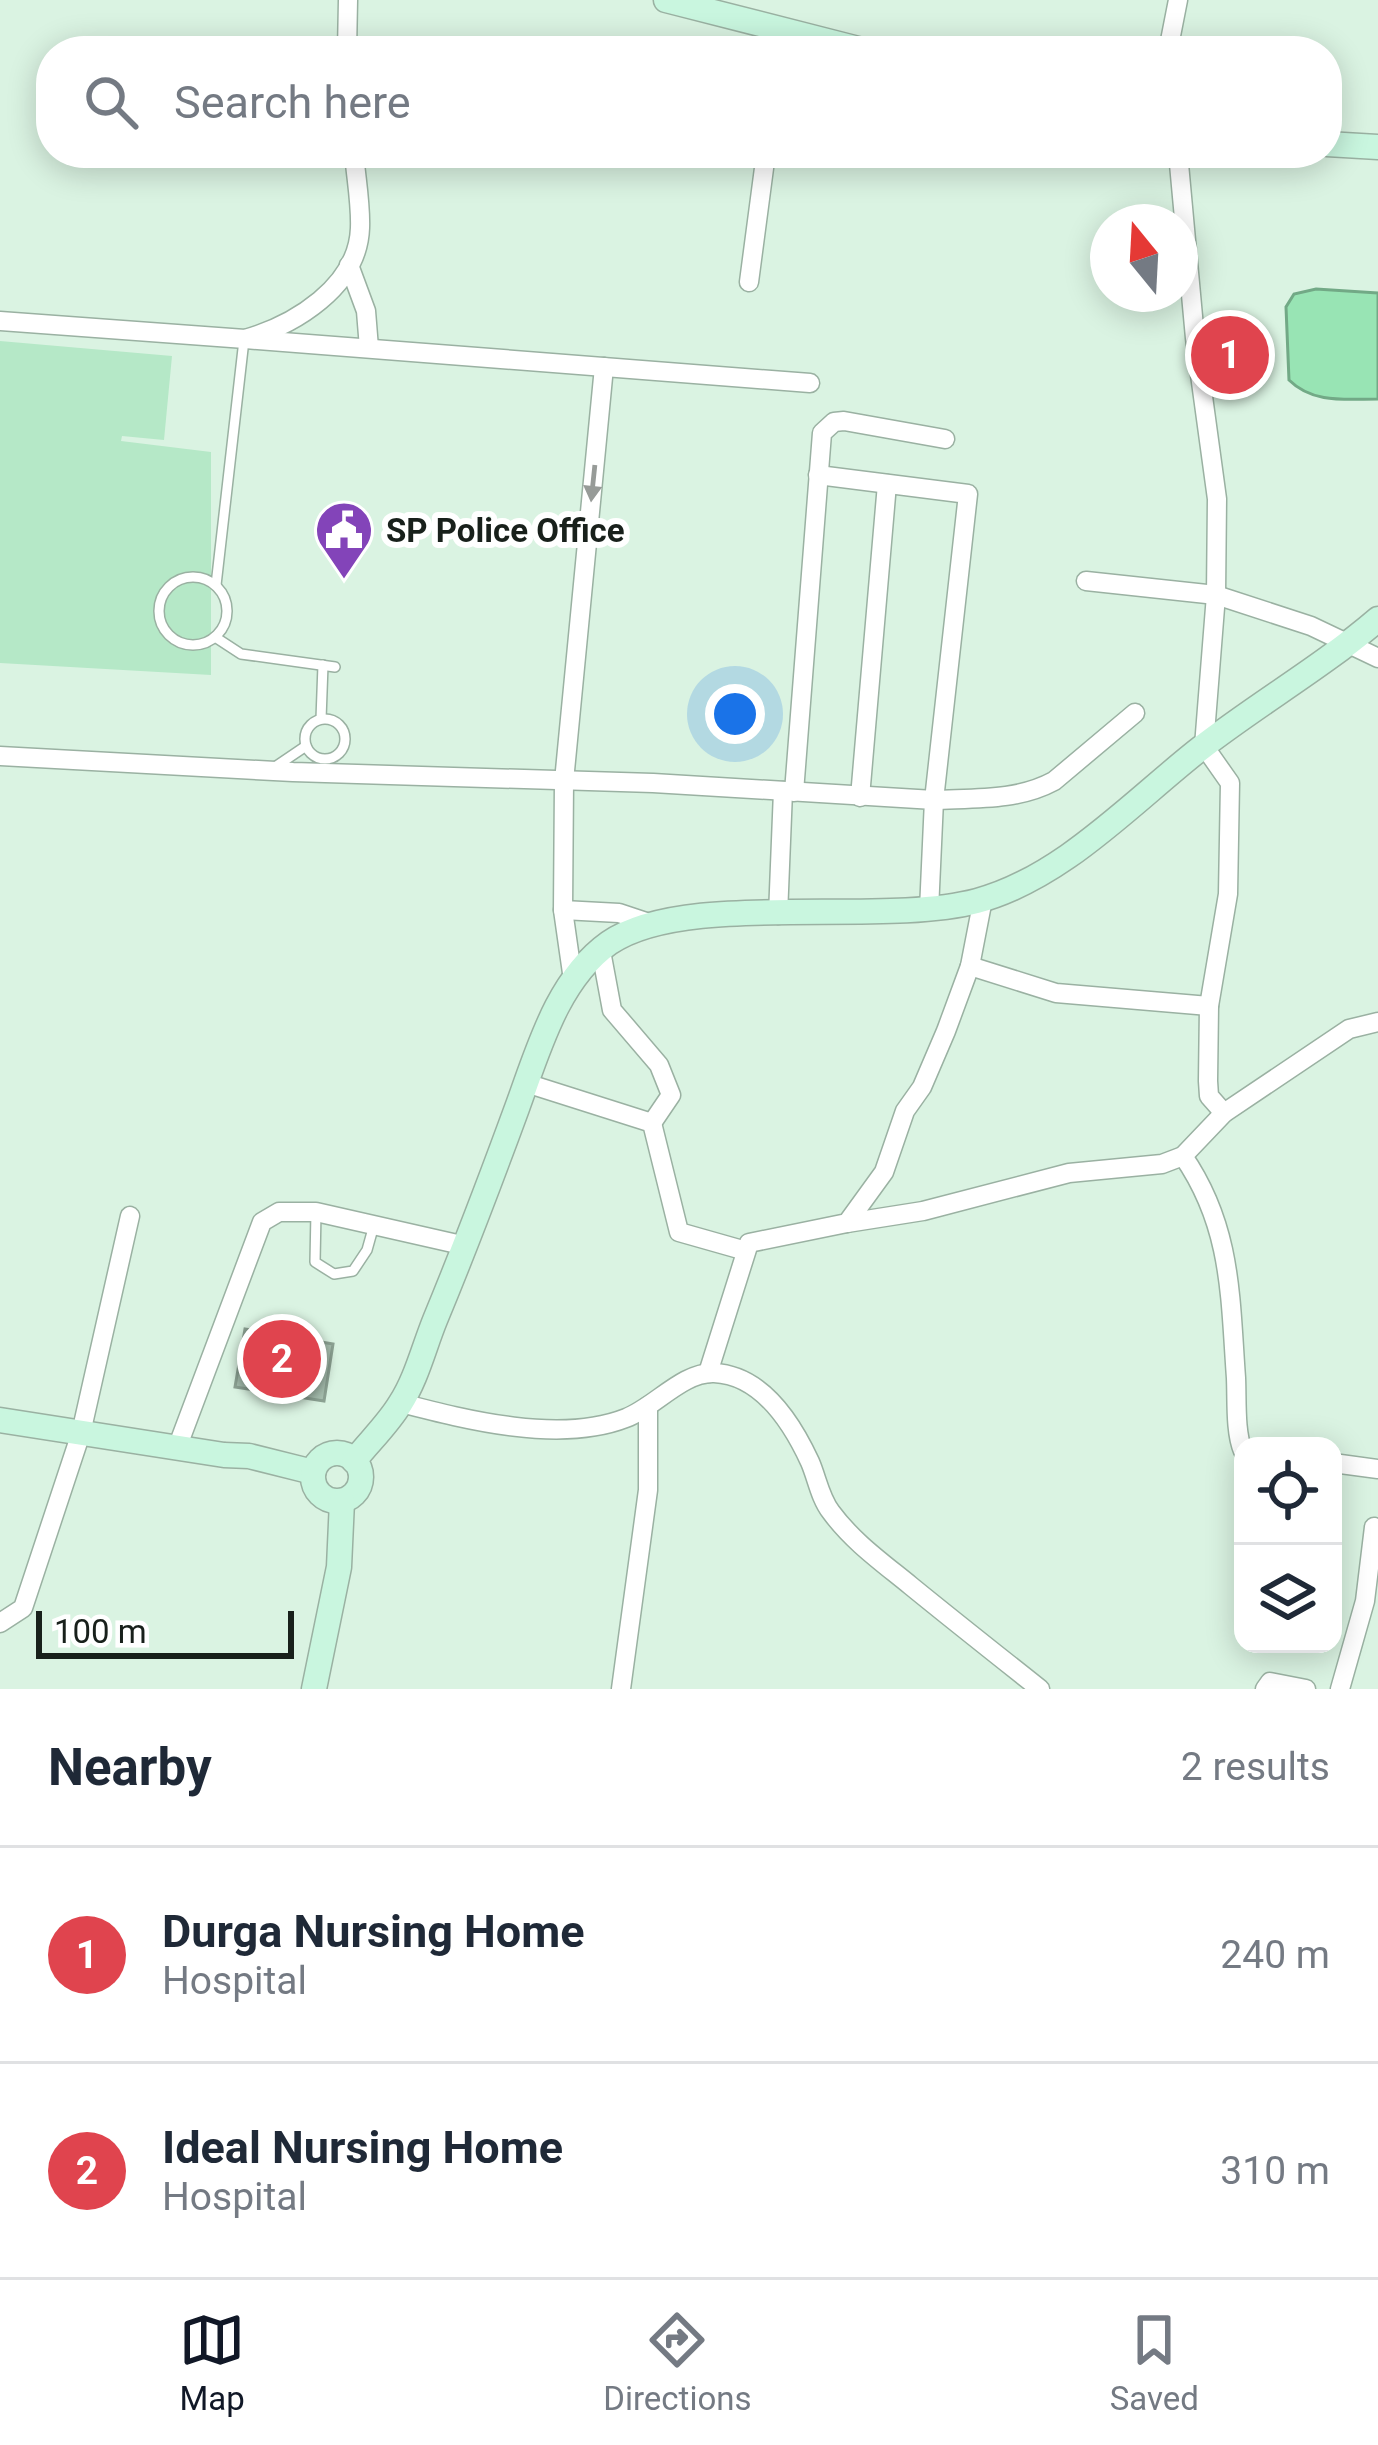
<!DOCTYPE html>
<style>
body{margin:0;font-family:Roboto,sans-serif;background:#f2f2f3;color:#1f2937}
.controls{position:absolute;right:36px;bottom:36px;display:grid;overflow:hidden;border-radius:24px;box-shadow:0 6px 30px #0003}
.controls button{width:108px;height:108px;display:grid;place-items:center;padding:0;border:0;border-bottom:3px solid #e0e1e3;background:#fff;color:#1f2937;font:60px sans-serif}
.compass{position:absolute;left:1090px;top:204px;width:108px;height:108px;border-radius:50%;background:#fff;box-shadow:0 6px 30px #0003;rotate:342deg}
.scale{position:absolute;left:36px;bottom:30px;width:258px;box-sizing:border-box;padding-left:12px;border:6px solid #18201b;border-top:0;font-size:33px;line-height:42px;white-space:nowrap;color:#18201b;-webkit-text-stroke:9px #fff;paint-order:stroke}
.you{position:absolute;left:735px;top:714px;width:42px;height:42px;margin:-30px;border:9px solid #fff;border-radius:50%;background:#1a73e8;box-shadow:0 0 0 18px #1a73e833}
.badge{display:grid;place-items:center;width:78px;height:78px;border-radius:50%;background:#111827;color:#fff;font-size:39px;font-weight:700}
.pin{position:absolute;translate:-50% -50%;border:6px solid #fff;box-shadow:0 3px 12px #0006}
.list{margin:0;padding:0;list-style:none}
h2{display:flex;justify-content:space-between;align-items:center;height:156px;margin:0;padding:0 48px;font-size:51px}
h2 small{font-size:39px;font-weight:400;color:#747a83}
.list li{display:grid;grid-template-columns:78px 1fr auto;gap:36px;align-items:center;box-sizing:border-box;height:216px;padding:0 48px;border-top:3px solid #e0e1e3}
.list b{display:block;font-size:45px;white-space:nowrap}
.list p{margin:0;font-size:39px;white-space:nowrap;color:#747a83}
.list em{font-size:39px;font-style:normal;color:#747a83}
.icon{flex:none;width:66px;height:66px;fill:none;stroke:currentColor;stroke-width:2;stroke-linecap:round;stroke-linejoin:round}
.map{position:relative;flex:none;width:1378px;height:1689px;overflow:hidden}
.search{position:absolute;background:#fff;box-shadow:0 6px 30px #0003;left:36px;right:36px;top:36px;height:132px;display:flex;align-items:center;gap:30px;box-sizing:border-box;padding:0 42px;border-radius:48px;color:#747a83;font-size:45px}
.sheet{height:588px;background:#fff}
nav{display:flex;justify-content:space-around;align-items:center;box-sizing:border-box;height:168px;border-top:3px solid #e0e1e3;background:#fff;font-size:33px;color:#747a83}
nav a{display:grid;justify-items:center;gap:6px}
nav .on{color:#111827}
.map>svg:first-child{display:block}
.green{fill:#b5e8c7}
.water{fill:#98e4b4;stroke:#72a986;stroke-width:3}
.building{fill:#a7bfaf;stroke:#8ca293;stroke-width:3}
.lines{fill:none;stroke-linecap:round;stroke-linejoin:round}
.service-casing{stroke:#9ab1a2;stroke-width:12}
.minor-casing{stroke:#9ab1a2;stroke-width:21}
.secondary-casing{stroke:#9ab1a2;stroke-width:27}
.service{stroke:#fff;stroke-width:9}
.minor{stroke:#fff;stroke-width:18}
.secondary{stroke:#c9f6df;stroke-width:24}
.oneway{fill:#979b98}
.labels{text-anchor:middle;stroke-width:12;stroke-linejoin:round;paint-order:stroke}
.poi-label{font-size:33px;font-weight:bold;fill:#18201b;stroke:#fff;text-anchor:start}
</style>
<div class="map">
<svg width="1378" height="1689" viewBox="0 0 1378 1689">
<rect width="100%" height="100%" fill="#daf3e2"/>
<path class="green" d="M 0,341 L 172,356 L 164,440 L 122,436 L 121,441 L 211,452 L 211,675 L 0,663 Z"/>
<path class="water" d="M 1316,289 L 1378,293 L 1378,399 C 1346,399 1313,404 1289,380 L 1286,307 L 1294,294 Z"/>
<g class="building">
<path d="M 1256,327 L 1263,378 L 1216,385 L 1209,333 Z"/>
<path d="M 245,1329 L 333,1344 L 324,1401 L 235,1387 Z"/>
</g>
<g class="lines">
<g class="service-casing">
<g id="service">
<circle cx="193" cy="611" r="34"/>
<path d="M 216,585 L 244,340"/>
<path d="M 215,637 L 241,654 L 335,667"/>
<circle cx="325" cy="739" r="20"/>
<path d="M 321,719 L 323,665"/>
<path d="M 275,767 L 306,746"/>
<path d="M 316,1212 L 315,1262 L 334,1274 L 353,1271 L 367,1250 L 374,1225"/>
</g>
</g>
<g class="minor-casing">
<g id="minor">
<path d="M 347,51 L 348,0"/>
<path d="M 779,51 L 782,30"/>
<path d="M 1168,51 L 1178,0"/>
<path d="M 1178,153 L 1195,338 L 1217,499 L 1216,595 L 1204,746 L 1230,783 L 1228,894 L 1209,1006 L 1208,1081 L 1209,1096 L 1224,1113"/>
<path d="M 349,265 L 366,311 L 369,348"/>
<path d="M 749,282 L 766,153"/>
<path d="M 0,321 L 245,339 C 294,325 358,287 360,228 C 361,204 356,178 354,153"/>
<path d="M 245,339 L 810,383"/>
<path d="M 818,475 L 968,494 L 934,800 C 975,798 1017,801 1054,781 L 1135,713"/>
<path d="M 1086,581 L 1216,595 L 1311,626 L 1378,658"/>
<path d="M 0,756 L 293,772 L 653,783 L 934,800 L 929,910"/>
<path d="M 794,792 L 822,433 L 834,422 L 844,421 L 945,439"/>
<path d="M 860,797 L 887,484"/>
<path d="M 563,910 L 619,913 L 652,924"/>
<path d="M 778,915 L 783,791"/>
<path d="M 601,951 L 612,1010 L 659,1065 L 671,1095 L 652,1123"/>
<path d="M 970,966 L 1056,993 L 1209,1006"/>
<path d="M 573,980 L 563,910 L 564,781 L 604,367"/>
<path d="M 526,1083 L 652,1123 L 679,1232 L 746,1251"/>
<path d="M 1183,1156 C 1232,1227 1230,1296 1236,1378 C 1237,1401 1235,1432 1243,1451"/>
<path d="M 847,1223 L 923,1211 L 1069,1173 L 1162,1164 L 1183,1156 L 1224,1113 L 1349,1029 L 1378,1022"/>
<path d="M 708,1373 L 749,1243 L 847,1223 L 884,1172 L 905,1111 L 922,1087 L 946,1031 L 970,966 L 983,899"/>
<path d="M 401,1403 C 467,1420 560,1444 626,1418 C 655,1407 682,1372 714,1373 C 762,1375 792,1423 810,1462 C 817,1478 820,1498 831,1512 C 853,1542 883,1563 911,1586 C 954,1621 997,1655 1040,1689"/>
<path d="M 177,1448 L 262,1222 L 279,1212 L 316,1212 L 466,1246"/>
<path d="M 1333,1463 L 1378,1469"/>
<path d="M 0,1623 L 23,1608 L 81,1433 L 130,1216"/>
<path d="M 621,1689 L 648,1490 L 648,1406"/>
<path d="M 1265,1689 L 1270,1682 L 1306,1689"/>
<path d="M 1340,1689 L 1365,1601 L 1374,1527"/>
</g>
</g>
<g class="secondary-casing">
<g id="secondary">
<path d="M 666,0 L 866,51"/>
<path d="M 1327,144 L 1378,147"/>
<path d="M 0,1420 L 224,1455 L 249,1456 L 313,1472"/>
<circle cx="337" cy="1477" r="24"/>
<path d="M 354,1461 C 369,1442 388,1424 400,1404 C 416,1380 424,1347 435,1320 C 464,1250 491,1179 517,1108 C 538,1051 557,980 609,943 C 686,890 879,927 977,901 C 1063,878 1133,801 1201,748 C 1259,703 1322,667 1378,619"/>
<path d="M 314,1689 L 339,1567 L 342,1501"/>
</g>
</g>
<use href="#service" class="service"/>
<use href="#minor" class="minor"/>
<use href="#secondary" class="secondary"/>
</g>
<defs><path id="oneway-solid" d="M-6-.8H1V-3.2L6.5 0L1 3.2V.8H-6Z" transform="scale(3)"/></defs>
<use class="oneway" href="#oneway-solid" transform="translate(593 483) rotate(96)"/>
<defs>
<g id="civic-pin" transform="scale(3)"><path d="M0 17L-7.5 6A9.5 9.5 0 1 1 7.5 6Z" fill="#8344b9" stroke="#fff"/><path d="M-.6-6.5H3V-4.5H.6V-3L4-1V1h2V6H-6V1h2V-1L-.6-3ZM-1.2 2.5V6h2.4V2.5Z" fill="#fff"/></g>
</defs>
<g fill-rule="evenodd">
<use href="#civic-pin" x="344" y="530"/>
</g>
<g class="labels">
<g class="poi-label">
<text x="386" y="542">SP Police Office</text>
</g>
</g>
</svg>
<div class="controls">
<button><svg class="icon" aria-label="locate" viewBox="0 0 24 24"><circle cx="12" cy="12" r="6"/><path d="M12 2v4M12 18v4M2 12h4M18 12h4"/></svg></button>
<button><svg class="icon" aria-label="layers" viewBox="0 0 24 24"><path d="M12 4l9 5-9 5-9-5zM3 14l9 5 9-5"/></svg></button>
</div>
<svg class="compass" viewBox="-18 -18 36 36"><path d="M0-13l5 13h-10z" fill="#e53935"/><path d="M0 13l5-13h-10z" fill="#747a83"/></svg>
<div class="scale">100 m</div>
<div class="you"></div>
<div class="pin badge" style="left:1230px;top:355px;background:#e0444e">1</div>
<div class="pin badge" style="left:282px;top:1359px;background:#e0444e">2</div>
<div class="search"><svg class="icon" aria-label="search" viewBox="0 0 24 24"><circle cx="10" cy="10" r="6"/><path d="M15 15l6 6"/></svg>Search here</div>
</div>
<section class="sheet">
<h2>Nearby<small>2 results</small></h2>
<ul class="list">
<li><span class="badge" style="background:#e0444e">1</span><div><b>Durga Nursing Home</b><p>Hospital</p></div><em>240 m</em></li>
<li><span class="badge" style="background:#e0444e">2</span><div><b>Ideal Nursing Home</b><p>Hospital</p></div><em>310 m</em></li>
</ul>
</section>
<nav>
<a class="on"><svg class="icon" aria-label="map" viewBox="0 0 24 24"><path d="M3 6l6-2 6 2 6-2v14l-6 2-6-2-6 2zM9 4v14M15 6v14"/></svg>Map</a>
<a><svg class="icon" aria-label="directions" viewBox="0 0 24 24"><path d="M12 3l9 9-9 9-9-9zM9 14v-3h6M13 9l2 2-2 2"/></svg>Directions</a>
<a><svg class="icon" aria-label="saved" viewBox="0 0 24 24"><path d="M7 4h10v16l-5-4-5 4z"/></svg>Saved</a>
</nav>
